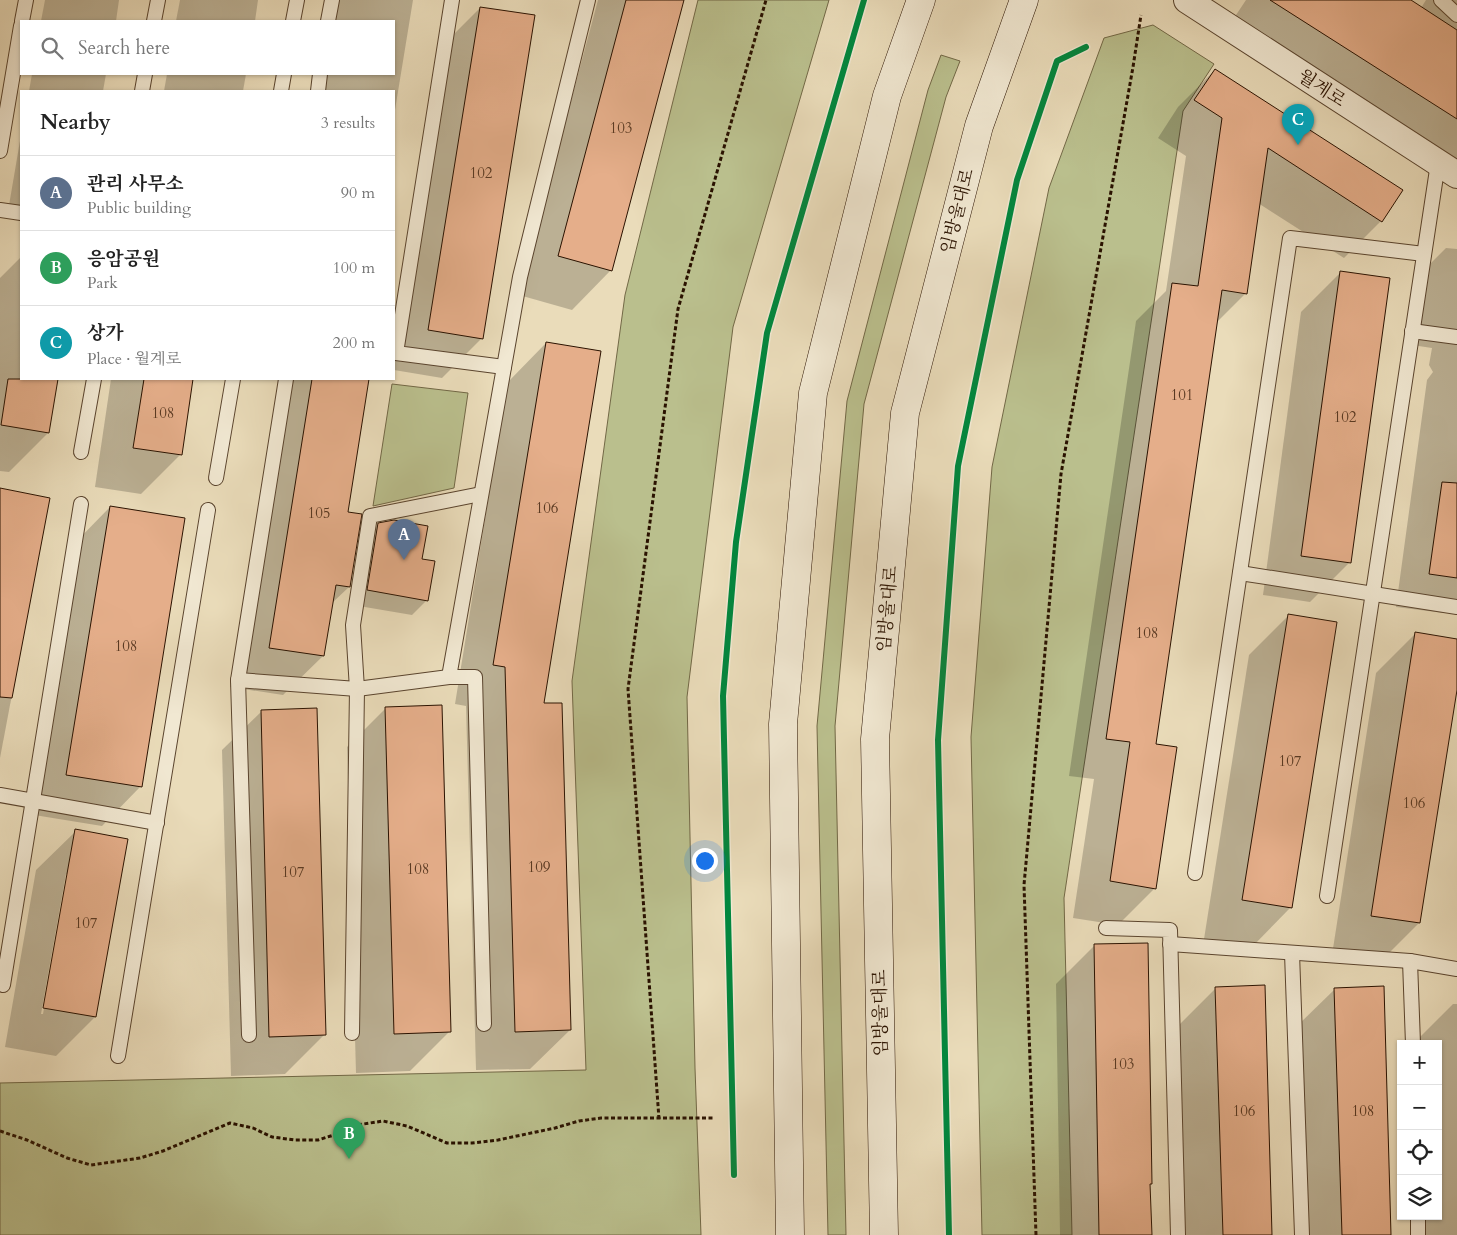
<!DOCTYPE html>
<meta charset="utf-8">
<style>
body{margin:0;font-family:Cardo,"Noto Serif KR",serif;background:#f6f6f6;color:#222}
.controls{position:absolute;right:15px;bottom:15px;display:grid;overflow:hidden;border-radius:0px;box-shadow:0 1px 4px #0004}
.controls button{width:45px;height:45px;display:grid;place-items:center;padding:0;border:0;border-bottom:1px solid #e0e0e0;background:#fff;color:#222;font:25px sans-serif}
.you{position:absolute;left:704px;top:860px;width:18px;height:18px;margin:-12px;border:4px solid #fff;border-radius:50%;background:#1a73e8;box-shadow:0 0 0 8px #1a73e833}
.badge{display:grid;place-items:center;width:32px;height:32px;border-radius:50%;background:#8f2418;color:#fff;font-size:16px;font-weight:700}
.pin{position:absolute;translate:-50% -41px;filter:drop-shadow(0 1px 2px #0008)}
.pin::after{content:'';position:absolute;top:26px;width:18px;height:15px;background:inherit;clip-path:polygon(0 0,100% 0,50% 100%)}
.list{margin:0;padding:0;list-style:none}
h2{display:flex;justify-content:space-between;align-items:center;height:65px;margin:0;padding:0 20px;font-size:21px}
h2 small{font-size:16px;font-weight:400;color:#767676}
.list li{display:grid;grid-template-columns:32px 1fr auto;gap:15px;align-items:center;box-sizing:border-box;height:75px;padding:0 20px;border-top:1px solid #e0e0e0}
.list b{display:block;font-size:19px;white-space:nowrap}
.list p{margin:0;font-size:16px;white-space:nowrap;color:#767676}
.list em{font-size:16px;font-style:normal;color:#767676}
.icon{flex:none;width:28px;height:28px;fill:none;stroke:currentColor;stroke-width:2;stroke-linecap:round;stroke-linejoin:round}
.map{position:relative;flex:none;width:1457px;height:1235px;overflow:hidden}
.search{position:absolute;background:#fff;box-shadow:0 1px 4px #0004;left:20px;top:20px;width:375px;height:55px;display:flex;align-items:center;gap:12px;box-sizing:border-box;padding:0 18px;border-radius:0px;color:#767676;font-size:19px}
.panel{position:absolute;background:#fff;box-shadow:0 1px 4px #0004;left:20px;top:90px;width:375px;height:290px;border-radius:0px}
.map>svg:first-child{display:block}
.green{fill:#babf8d;stroke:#726846}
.shadow{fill:#0003;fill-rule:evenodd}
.building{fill:#e5ae8a;stroke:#2a1200}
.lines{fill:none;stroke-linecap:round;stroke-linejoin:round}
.service-casing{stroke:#5a442e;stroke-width:16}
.minor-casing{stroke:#5a442e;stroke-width:28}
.secondary-casing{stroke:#2a1200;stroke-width:29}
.path{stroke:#2a1200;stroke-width:3;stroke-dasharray:4 2.5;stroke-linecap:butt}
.service{stroke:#f1e8d2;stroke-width:14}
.minor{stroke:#f1e8d2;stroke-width:26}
.secondary{stroke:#f1e8d2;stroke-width:28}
.cycleway-casing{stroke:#f1e8d2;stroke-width:9}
.cycleway{stroke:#00873e;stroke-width:6}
.labels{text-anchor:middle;stroke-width:4.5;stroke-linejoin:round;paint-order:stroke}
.number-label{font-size:15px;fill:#593922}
.street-label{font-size:18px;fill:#2a1200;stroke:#f1e8d2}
</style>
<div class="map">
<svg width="1457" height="1235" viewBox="0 0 1457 1235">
<rect width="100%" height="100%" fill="#eadcba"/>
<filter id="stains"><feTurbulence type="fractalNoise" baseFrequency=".004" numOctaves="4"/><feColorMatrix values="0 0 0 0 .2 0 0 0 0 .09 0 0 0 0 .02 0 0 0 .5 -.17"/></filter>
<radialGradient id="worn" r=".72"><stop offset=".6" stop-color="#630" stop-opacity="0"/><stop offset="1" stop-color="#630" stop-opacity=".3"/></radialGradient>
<g class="green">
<path d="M 698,0 L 829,0 L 733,327 L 687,697 L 695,1068 L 701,1235 L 0,1235 L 0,1083 L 586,1070 L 572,681 L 625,295 Z"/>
<path d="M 1153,25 L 1214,64 L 1183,111 L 1064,898 L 1072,1235 L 982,1235 L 971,737 L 992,467 L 1049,188 L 1104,38 Z"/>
<path d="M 941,55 L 960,61 L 946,97 L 864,404 L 835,726 L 846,1235 L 828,1235 L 817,726 L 847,401 L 928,90 Z"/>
<path d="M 392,384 L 468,393 L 454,488 L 373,506 Z"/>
</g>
<g class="shadow">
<path d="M 45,0 L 119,0 L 116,21 L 41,21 Z"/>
<path d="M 180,0 L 258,0 L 255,21 L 176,21 Z"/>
<path d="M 329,0 L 413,0 L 394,116 L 394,91 L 314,91 L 317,74 L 394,74 L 394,21 L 325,21 Z"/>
<path d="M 598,0 L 683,0 L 611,270 L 572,310 L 519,295 Z"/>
<path d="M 1246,0 L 1408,0 L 1421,8 L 1426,0 L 1457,0 L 1457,173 L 1228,27 Z"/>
<path d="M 480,8 L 482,338 L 442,378 L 394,370 L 394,341 L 441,47 Z"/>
<path d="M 1215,70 L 1381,221 L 1344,258 L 1258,203 L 1245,294 L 1216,323 L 1154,745 L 1155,888 L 1118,925 L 1073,918 L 1094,779 L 1069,776 L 1136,321 L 1166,291 L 1186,156 L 1158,138 L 1178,107 Z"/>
<path d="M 32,74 L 106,74 L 103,91 L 29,91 Z"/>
<path d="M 167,74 L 246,74 L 243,91 L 164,91 Z"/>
<path d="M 21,135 L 21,219 L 7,217 Z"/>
<path d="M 1446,248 L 1457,249 L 1457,600 L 1444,613 L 1396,607 L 1427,380 L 1433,372 L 1429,365 L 1432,348 L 1405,344 L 1413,281 Z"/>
<path d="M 21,257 L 21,379 L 57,379 L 48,433 L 9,472 L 0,471 L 0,278 Z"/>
<path d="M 1340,273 L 1350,562 L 1310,602 L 1263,595 L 1301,312 Z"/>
<path d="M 546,343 L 543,704 L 570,1030 L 530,1069 L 476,1070 L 466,706 L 455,704 L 507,383 Z"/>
<path d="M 111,379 L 192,379 L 181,454 L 141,494 L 95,487 Z"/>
<path d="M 280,379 L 368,379 L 346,513 L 349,587 L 331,604 L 323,656 L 283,695 L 230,687 Z"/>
<path d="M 0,490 L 49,499 L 0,758 Z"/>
<path d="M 110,507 L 141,786 L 102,826 L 28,814 L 71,547 Z"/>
<path d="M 378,525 L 420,560 L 427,600 L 412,615 L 353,605 L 364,539 Z"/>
<path d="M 1288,616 L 1291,907 L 1252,947 L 1204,939 L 1249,655 Z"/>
<path d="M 1415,634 L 1457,640 L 1457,682 L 1419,923 L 1380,962 L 1332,955 L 1376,673 Z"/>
<path d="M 386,708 L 449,1032 L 410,1071 L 356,1073 L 347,747 Z"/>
<path d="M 262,711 L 324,1035 L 285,1074 L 231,1076 L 222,750 Z"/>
<path d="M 76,831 L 95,1017 L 56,1056 L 5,1047 L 36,870 ZM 66,874 L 68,874 L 43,1014 L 41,1014 Z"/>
<path d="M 1095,945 L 1151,1183 L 1149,1186 L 1150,1235 L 1060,1235 L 1056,984 Z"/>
<path d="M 1216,988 L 1271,1235 L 1183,1235 L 1177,1027 Z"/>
<path d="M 1335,989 L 1390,1235 L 1302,1235 L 1295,1028 Z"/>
<path d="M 1453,1004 L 1457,1004 L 1457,1235 L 1419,1235 L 1419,1216 L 1438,1216 L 1438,1044 L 1414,1043 Z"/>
</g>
<g class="building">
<path d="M 626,0 L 684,0 L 612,271 L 558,256 Z"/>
<path d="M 1270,0 L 1411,0 L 1457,30 L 1457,119 Z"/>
<path d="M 480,7 L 535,15 L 483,339 L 428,330 Z"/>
<path d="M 1215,69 L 1403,190 L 1382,222 L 1268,148 L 1247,294 L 1222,290 L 1156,744 L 1177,747 L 1156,889 L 1110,881 L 1130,742 L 1106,739 L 1172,283 L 1198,286 L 1222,118 L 1194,100 Z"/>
<path d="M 1340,271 L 1390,278 L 1351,563 L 1301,556 Z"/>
<path d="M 546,342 L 601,351 L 544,703 L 562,703 L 571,1030 L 515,1032 L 505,667 L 493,665 Z"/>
<path d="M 8,379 L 58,379 L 49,433 L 1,425 Z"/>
<path d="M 144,379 L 193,379 L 182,455 L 133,448 Z"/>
<path d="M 312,379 L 369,379 L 348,512 L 362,514 L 350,587 L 336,585 L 324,656 L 269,648 Z"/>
<path d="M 1442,482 L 1457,483 L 1457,578 L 1429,574 Z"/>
<path d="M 0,488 L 50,498 L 12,698 L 0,697 Z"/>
<path d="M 110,506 L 185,518 L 142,787 L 66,775 Z"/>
<path d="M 394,520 L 428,526 L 422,559 L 435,561 L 428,601 L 367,590 L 378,523 Z"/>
<path d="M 1288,614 L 1337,622 L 1292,908 L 1242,900 Z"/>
<path d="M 1415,632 L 1457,639 L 1457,690 L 1420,923 L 1371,916 Z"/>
<path d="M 442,705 L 451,1032 L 394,1034 L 385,707 Z"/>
<path d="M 317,708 L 326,1035 L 269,1037 L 261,710 Z"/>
<path d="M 75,829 L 128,839 L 96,1017 L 43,1008 Z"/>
<path d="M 1148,943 L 1152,1184 L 1150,1184 L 1152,1235 L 1099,1235 L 1094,944 Z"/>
<path d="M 1265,985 L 1272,1235 L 1223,1235 L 1215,987 Z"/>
<path d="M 1384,986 L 1391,1235 L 1342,1235 L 1334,988 Z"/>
</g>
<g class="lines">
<g class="service-casing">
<g id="service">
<path d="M 452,0 L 396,353 L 504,367"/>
<path d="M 1441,0 L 1457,15"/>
<path d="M 22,21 L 26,0"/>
<path d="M 154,21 L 158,0"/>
<path d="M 293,21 L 297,0"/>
<path d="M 328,21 L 332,0"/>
<path d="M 142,91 L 145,74"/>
<path d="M 281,91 L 284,74"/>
<path d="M 318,91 L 320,74"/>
<path d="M 0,151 L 21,26"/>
<path d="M 0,210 L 21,213"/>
<path d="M 1412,331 L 1457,337"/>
<path d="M 81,452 L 94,379"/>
<path d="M 216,478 L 233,379"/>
<path d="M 1240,573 L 1457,607"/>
<path d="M 449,677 L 520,277 L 588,0"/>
<path d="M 238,680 L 357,689 L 449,677 L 475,677 L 484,1024"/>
<path d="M 0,795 L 157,823"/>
<path d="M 1195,873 L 1290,238 L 1424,254"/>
<path d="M 1327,896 L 1438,163"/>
<path d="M 1106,928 L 1170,930 L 1178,1235"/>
<path d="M 1170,944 L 1410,961 L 1457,969"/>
<path d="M 1292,953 L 1302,1235"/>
<path d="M 1410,961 L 1413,1044"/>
<path d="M 3,985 L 81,504"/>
<path d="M 352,1033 L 357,689 L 353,625 L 370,516 L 481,494"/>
<path d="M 249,1035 L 238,680 L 286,379"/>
<path d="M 118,1056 L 208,510"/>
<path d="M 1418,1216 L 1418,1235"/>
</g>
</g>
<g class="minor-casing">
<path id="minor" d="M 1187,0 L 1457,175"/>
</g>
<g class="secondary-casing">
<g id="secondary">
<path d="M 790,1235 L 783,724 L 813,393 L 887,96 L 921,0"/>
<path d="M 884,1235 L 875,739 L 905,413 L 979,126 L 1024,0"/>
</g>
</g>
<g class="path">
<path d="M 659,1119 L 628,689 L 678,309 L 766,0"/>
<path d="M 0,1131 L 27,1140 L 67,1158 L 91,1165 L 140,1158 L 163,1151 L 230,1123 L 253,1128 L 272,1137 L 295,1140 L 318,1140 L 337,1134 L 357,1125 L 383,1121 L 407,1126 L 447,1143 L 472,1143 L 498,1140 L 555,1128 L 579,1121 L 601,1118 L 713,1118"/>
<path d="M 1036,1235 L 1024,885 L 1061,474 L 1133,67 L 1141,15"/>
</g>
<use href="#service" class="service"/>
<use href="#minor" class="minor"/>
<use href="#secondary" class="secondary"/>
<g class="cycleway-casing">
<g id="cycleway">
<path d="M 734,1175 L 723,696 L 736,542 L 767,333 L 864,0"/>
<path d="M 949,1235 L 938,740 L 958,466 L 1017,180 L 1057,61 L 1086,47"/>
</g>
</g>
<use href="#cycleway" class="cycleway"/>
</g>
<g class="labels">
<g class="number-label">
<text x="621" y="133">103</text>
<text x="481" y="178">102</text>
<text x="1182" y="400">101</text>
<text x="163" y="418">108</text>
<text x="1345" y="422">102</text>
<text x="547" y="513">106</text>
<text x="319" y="518">105</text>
<text x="1147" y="638">108</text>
<text x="126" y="651">108</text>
<text x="1290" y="766">107</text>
<text x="1414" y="808">106</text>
<text x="539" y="872">109</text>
<text x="418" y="874">108</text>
<text x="293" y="877">107</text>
<text x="86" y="928">107</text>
<text x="1123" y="1069">103</text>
<text x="1244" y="1116">106</text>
<text x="1363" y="1116">108</text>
</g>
<g class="street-label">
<text transform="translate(1322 88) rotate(33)" y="6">월계로</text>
<text transform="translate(957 211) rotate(-76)" y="6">임방울대로</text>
<text transform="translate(887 609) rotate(-85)" y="6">임방울대로</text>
<text transform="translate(880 1013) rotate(-91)" y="6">임방울대로</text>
</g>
</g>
<rect width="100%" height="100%" filter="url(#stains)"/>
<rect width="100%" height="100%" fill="url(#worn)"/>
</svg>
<div class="controls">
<button>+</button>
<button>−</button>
<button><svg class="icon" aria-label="locate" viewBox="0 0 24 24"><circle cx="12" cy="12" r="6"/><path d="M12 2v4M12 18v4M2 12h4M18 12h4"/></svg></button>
<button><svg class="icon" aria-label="layers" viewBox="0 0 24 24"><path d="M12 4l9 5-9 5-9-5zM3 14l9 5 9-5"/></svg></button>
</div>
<div class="you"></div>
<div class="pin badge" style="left:404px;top:560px;background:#5c6f8a">A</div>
<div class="pin badge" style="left:349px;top:1159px;background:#2e9e5b">B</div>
<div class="pin badge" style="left:1298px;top:145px;background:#0f9aa8">C</div>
<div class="search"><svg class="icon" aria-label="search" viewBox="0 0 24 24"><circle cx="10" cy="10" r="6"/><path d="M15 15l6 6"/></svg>Search here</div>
<section class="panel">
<h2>Nearby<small>3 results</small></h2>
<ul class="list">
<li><span class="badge" style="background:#5c6f8a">A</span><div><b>관리 사무소</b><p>Public building</p></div><em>90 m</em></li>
<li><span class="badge" style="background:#2e9e5b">B</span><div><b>응암공원</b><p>Park</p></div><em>100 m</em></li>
<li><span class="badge" style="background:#0f9aa8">C</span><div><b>상가</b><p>Place · 월계로</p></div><em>200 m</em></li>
</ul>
</section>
</div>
